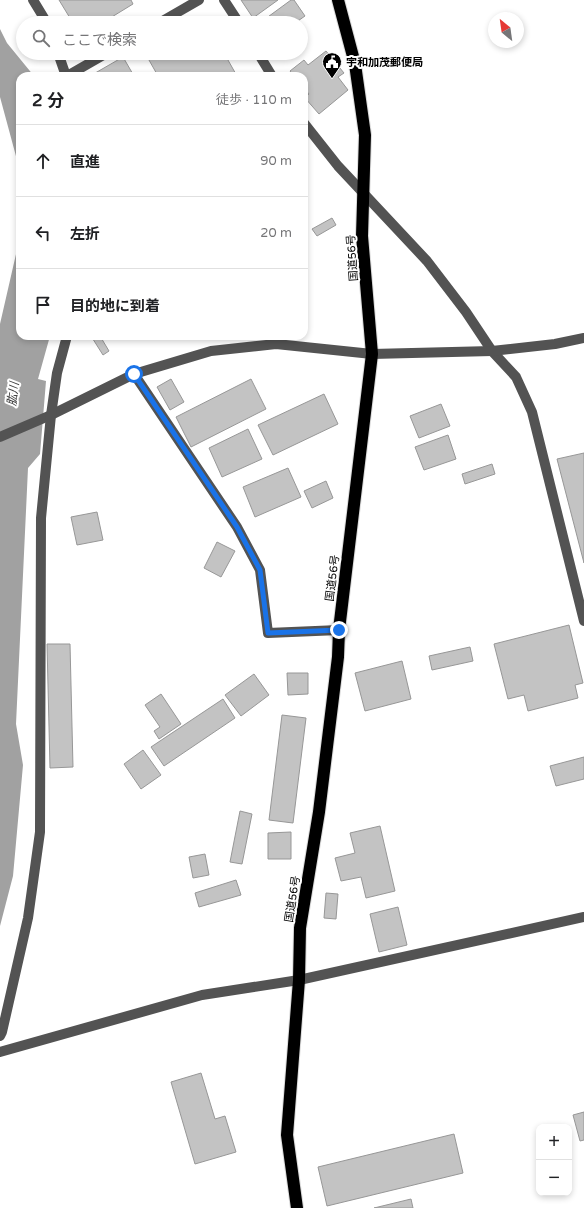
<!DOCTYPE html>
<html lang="ja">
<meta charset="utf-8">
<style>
body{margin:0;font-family:"Varela Round","Noto Sans JP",sans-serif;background:#f6f6f6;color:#202124}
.controls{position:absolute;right:12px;bottom:12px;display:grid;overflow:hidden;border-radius:8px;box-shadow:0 2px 6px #0003}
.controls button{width:36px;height:36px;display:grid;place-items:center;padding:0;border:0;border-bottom:1px solid #e0e0e0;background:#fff;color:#202124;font:20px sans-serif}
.compass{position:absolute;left:488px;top:12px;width:36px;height:36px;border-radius:50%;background:#fff;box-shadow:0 2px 6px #0003;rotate:331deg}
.stop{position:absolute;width:12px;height:12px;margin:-9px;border:3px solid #1a73e8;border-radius:50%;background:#fff}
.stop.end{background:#1a73e8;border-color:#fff;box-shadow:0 1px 4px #0008}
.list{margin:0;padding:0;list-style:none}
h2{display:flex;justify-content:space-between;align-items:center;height:52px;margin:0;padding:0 16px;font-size:17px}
h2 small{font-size:13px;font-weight:400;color:#757577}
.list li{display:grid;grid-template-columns:26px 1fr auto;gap:12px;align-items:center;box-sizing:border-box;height:72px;padding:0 16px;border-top:1px solid #e0e0e0}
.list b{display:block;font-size:15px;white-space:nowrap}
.list em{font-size:13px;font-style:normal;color:#757577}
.icon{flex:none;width:22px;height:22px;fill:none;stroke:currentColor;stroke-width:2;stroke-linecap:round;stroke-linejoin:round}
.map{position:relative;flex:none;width:584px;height:1208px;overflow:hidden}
.search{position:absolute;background:#fff;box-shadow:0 2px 6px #0003;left:16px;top:16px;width:292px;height:44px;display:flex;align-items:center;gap:10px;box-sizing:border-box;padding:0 14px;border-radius:22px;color:#757577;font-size:15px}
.panel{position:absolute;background:#fff;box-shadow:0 2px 6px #0003;left:16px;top:72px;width:292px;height:268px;border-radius:12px}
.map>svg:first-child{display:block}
.water{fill:#a1a1a1}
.building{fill:#c3c3c3;stroke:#979797}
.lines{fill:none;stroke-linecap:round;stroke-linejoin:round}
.highway-casing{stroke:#dbdbdb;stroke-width:14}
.minor{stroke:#535353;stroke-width:10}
.highway{stroke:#000;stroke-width:12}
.route{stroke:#1a73e8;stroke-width:5}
.labels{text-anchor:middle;stroke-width:4;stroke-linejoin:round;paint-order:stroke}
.poi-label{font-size:11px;font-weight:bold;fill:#000;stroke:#fff;text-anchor:start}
.street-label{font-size:11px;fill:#000;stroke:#fff}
.water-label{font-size:12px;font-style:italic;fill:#424242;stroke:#fff}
</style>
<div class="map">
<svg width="584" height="1208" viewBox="0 0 584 1208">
<rect width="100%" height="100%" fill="#fff"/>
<g class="water">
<path d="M 0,29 L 7,43 L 34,76 L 20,76 L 20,171 L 0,97 Z"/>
<path d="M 20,198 L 20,336 L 50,336 L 38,379 L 46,381 L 40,454 L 28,468 L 16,724 L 23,765 L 13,876 L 0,926 L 0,324 L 19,241 L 18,205 Z"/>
</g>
<g class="building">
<path d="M 59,0 L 131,0 L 133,4 L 102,23 L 73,23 Z"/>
<path d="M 241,0 L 278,0 L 253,18 Z"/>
<path d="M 291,0 L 294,0 L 305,16 L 295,23 L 262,23 L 261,22 Z"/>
<path d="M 326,51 L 344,73 L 338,77 L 348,90 L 319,114 L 305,98 L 309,94 L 304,88 L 304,76 L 294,76 L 290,71 L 304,60 L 308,65 Z"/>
<path d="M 145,53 L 224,53 L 237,76 L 158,76 Z"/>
<path d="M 123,57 L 134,76 L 90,76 Z"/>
<path d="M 332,218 L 336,225 L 317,236 L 312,229 Z"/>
<path d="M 91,336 L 100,336 L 109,351 L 103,355 Z"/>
<path d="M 171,379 L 184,402 L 170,410 L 157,387 Z"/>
<path d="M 251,379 L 266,409 L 191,447 L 176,417 Z"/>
<path d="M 324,394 L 338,424 L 273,455 L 258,425 Z"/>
<path d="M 441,404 L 450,426 L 419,438 L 410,416 Z"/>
<path d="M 248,429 L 262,459 L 222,477 L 209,448 Z"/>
<path d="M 448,435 L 456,459 L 424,470 L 415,447 Z"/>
<path d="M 584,453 L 584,563 L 557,459 Z"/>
<path d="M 492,464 L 495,474 L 465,484 L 462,474 Z"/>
<path d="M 288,468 L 301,497 L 255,517 L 243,487 Z"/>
<path d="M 326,481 L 333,498 L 312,508 L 304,491 Z"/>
<path d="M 97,512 L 103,540 L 77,545 L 71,517 Z"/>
<path d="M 217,542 L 235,551 L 221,577 L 204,568 Z"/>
<path d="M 569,625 L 583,683 L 575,685 L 578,698 L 528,711 L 524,695 L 508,699 L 494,644 Z"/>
<path d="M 47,644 L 70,644 L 73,767 L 50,768 Z"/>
<path d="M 470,647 L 473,661 L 432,670 L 429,656 Z"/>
<path d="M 402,661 L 411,699 L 365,711 L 355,673 Z"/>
<path d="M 287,673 L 308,673 L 308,694 L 288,695 Z"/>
<path d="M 254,674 L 269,695 L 241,716 L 225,695 Z"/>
<path d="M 161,694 L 181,724 L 159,739 L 154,731 L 160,727 L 145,705 Z"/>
<path d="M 223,699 L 235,718 L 164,766 L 151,747 Z"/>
<path d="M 282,715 L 306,718 L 293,823 L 269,820 Z"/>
<path d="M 143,750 L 161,775 L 141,789 L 124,764 Z"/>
<path d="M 584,757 L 584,779 L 556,786 L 550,766 Z"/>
<path d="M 240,811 L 252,814 L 242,864 L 230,862 Z"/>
<path d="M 380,826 L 395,891 L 366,898 L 361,877 L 341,881 L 335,858 L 355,853 L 350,833 Z"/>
<path d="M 291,832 L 291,859 L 268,859 L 268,833 Z"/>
<path d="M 205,854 L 209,875 L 193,878 L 189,857 Z"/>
<path d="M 236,880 L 241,895 L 199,907 L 195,893 Z"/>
<path d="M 326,893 L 338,894 L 336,919 L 324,918 Z"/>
<path d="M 398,907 L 407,945 L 379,952 L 370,914 Z"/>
<path d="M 201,1073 L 215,1119 L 225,1116 L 236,1152 L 195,1164 L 171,1082 Z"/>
<path d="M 584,1112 L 584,1140 L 580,1141 L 573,1115 Z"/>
<path d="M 454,1134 L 463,1173 L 327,1206 L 318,1167 Z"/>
<path d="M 411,1199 L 413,1208 L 374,1208 Z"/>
</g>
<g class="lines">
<g class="highway-casing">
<path id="highway" d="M 297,1208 L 287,1135 L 299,980 L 300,928 L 319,812 L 338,657 L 339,630 L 372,354 L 362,236 L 365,135 L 355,64 L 338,0"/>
</g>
<g class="minor">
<path d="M 33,0 L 47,23"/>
<path d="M 224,0 L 239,23"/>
<path d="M 159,23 L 199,0"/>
<path d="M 58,53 L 66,76"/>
<path d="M 258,53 L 272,76"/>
<path d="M 67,76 L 107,53"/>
<path d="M 304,123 L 338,166 L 427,261 L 466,312 L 492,351 L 516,377 L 532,412 L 584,621"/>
<path d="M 134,374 L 237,527 L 260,570 L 268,633 L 339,630"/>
<path d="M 0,437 L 51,415 L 134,374 L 211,351 L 276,344 L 372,354 L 492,351 L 555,344 L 584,338"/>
<path d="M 0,1036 L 2,1032 L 28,918 L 40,832 L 41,518 L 51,415 L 57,373 L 67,336"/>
<path d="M 0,1052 L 202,995 L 299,980 L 584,917"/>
</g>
<use href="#highway" class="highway"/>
</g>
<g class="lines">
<path class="route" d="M 134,374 L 237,527 L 260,570 L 268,633 L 339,630"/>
</g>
<defs>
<g id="civic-pin" transform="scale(1)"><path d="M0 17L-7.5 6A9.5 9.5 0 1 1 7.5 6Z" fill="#000" stroke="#fff"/><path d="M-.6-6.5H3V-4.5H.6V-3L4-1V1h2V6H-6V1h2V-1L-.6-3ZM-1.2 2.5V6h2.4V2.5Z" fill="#fff"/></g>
</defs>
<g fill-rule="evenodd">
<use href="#civic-pin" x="332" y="62"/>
</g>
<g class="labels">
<g class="poi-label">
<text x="346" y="66">宇和加茂郵便局</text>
</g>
<g class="street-label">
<text transform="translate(352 258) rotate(-94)" y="4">国道56号</text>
<text transform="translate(332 578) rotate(-83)" y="4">国道56号</text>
<text transform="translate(292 899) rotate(-81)" y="4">国道56号</text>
</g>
<g class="water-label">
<text transform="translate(13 394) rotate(-83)" y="4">肱川</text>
</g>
</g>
</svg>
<div class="controls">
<button>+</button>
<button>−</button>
</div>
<svg class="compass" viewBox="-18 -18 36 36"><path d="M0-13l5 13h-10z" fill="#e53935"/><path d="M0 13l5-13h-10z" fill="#757577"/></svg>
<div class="stop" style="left:134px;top:374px"></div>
<div class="stop end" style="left:339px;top:630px"></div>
<div class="search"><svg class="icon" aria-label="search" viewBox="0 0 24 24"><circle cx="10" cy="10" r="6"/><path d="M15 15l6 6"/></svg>ここで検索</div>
<section class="panel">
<h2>2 分<small>徒歩 · 110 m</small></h2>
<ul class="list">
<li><svg class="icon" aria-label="ahead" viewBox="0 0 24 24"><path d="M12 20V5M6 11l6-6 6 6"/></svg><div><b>直進</b></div><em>90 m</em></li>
<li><svg class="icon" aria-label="left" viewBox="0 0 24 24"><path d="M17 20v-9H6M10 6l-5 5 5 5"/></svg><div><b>左折</b></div><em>20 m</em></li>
<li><svg class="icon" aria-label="arrive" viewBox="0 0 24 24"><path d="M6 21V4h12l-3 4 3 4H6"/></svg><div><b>目的地に到着</b></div></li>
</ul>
</section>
</div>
